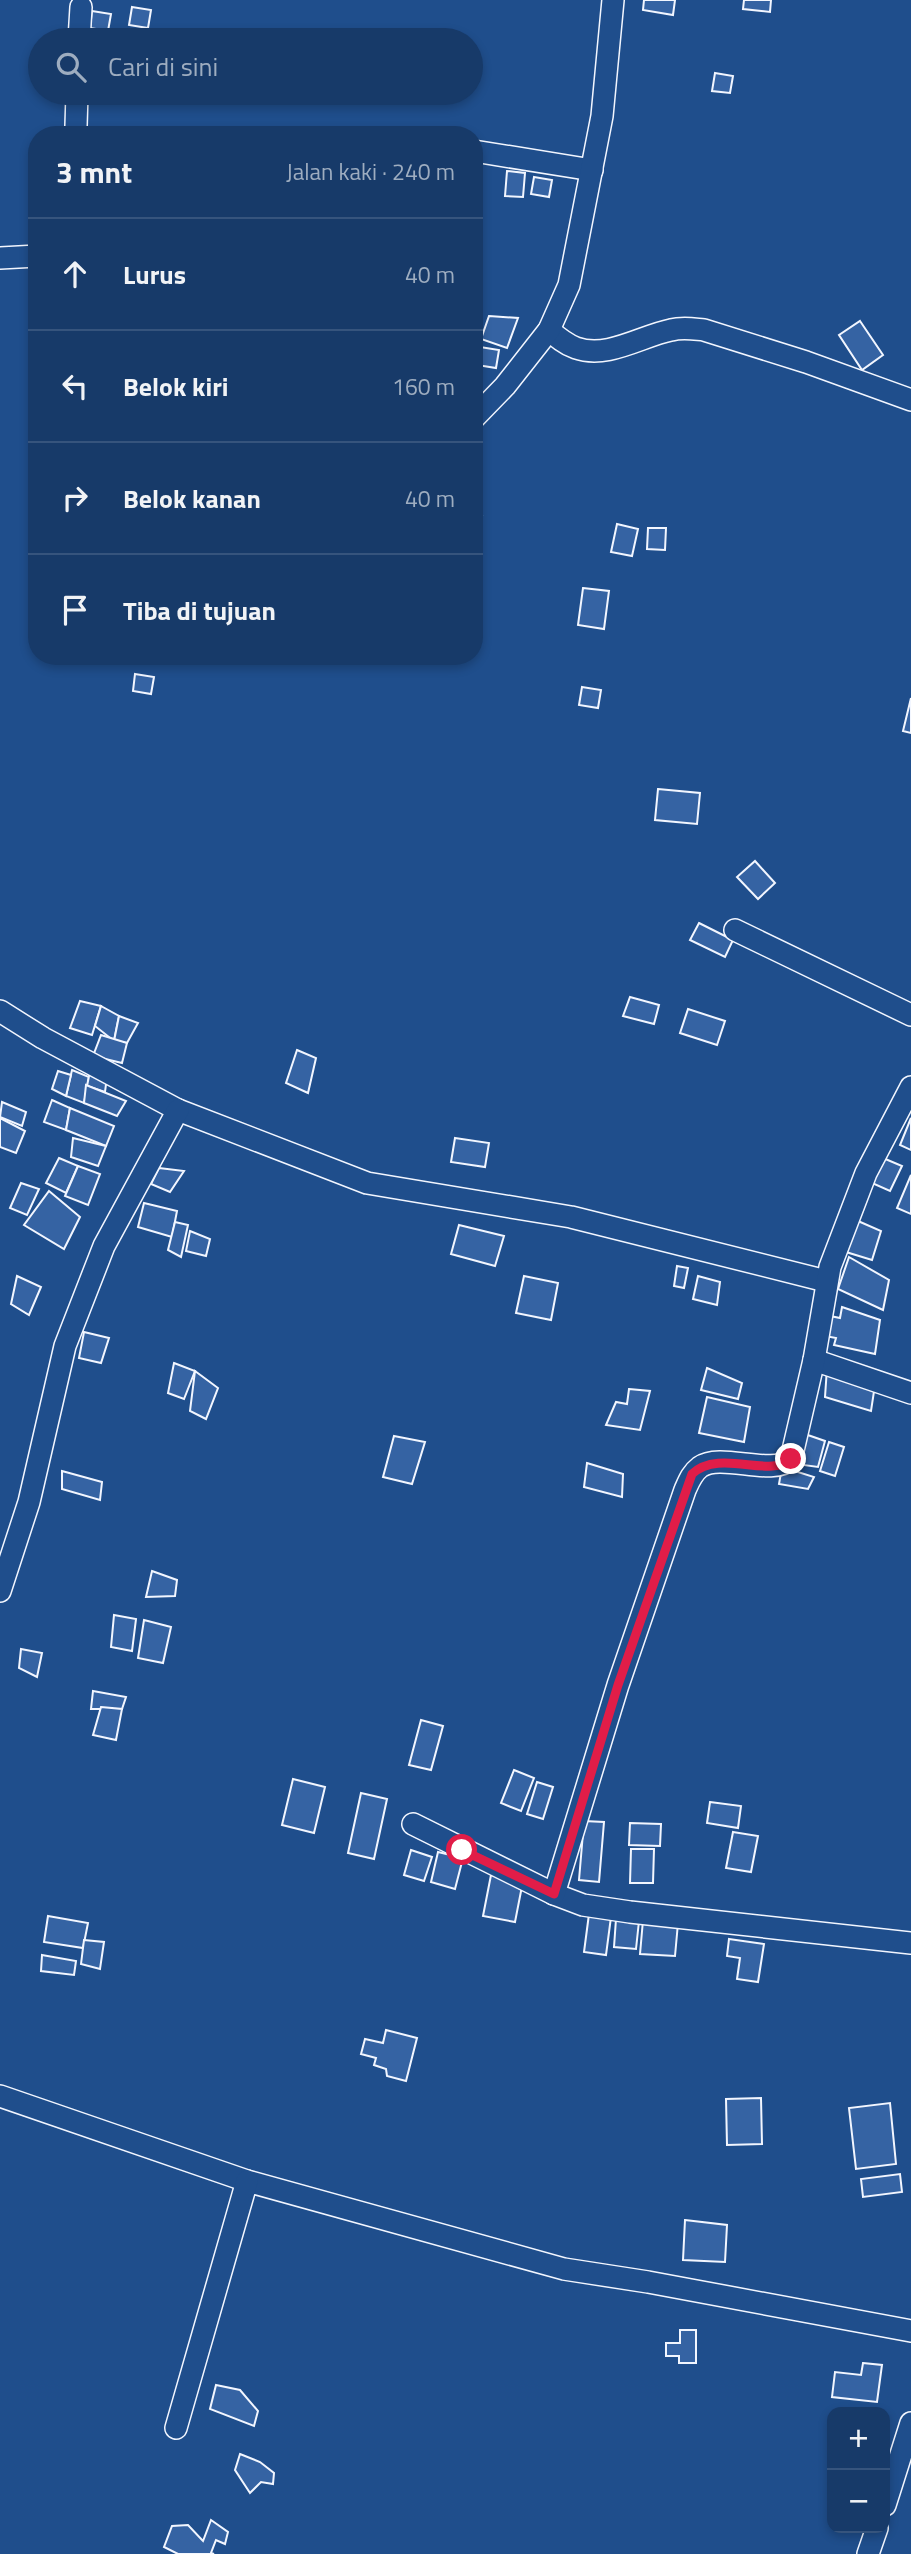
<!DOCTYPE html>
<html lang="id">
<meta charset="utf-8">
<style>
body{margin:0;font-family:"Titillium Web",sans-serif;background:#20416f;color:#f1f3f6}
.controls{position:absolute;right:21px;bottom:21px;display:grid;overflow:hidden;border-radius:14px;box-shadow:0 4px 10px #0003}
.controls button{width:63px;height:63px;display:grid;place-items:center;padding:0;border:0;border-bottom:2px solid #36547d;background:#173a69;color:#f1f3f6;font:35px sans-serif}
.stop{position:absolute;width:21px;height:21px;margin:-16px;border:5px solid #e11d48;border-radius:50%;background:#fff}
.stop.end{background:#e11d48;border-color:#fff;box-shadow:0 2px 7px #0008}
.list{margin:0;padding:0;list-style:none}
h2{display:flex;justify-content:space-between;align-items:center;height:91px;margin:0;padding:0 28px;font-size:30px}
h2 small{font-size:23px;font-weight:400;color:#9eadc0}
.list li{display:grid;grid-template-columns:46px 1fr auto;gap:21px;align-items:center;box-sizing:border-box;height:112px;padding:0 28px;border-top:2px solid #36547d}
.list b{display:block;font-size:26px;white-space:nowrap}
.list em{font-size:23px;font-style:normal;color:#9eadc0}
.icon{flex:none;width:38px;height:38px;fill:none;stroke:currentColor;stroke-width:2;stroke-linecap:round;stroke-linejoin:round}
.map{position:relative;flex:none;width:911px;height:2554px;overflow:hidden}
.search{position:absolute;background:#173a69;box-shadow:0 4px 10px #0003;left:28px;top:28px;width:455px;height:77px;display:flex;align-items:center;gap:18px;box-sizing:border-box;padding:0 24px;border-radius:38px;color:#9eadc0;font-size:26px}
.panel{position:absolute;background:#173a69;box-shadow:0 4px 10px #0003;left:28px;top:126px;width:455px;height:539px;border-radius:28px}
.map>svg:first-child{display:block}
.building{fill:#3563a3;stroke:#f2f6ff;stroke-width:2}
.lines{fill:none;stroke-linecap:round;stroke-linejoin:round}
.minor-casing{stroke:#f2f6ff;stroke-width:24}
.minor{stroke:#1f4e8c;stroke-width:21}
.route{stroke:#e11d48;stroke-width:9}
</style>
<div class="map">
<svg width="911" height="2554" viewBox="0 0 911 2554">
<rect width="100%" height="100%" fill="#1f4e8c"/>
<g class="building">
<path d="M 644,0 L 675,0 L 673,15 L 643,10 Z"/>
<path d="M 744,0 L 771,0 L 770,12 L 743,9 Z"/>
<path d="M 132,7 L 151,10 L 148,28 L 129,25 Z"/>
<path d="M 92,11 L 111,14 L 108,31 L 90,28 Z"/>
<path d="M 715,73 L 733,76 L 730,93 L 712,91 Z"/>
<path d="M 507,171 L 525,173 L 523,197 L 505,196 Z"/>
<path d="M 534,177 L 552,180 L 549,197 L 531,194 Z"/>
<path d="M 489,316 L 518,318 L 507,348 L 481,339 Z"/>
<path d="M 860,321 L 883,355 L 862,370 L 839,335 Z"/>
<path d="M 480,347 L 499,350 L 496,368 L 477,365 Z"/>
<path d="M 474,515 L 482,516 L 479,534 L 474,533 Z"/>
<path d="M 617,524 L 638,529 L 632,556 L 611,552 Z"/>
<path d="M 648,528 L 666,528 L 665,550 L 647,549 Z"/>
<path d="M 583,588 L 609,591 L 604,629 L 578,625 Z"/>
<path d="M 239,656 L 256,656 L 253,663 Z"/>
<path d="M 135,674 L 154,677 L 151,694 L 133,691 Z"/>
<path d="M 582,687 L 601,690 L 598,708 L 579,705 Z"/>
<path d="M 911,698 L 911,733 L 903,731 Z"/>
<path d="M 658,789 L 700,793 L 697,824 L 655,820 Z"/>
<path d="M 755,861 L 775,883 L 758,899 L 737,877 Z"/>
<path d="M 699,923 L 733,940 L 725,957 L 690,940 Z"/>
<path d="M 630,997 L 659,1005 L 654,1024 L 623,1016 Z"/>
<path d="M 80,1001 L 101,1006 L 92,1035 L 70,1028 Z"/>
<path d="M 101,1006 L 119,1016 L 114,1041 L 95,1026 Z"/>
<path d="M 688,1009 L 725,1021 L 717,1045 L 680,1033 Z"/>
<path d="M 119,1016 L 138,1023 L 127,1043 L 114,1041 Z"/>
<path d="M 101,1035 L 127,1043 L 122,1063 L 93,1056 Z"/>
<path d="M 297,1050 L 316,1058 L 308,1093 L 286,1083 Z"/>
<path d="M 72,1070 L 89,1077 L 84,1103 L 66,1096 Z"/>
<path d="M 58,1071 L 71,1075 L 66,1096 L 52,1089 Z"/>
<path d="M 90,1071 L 107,1077 L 105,1092 L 87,1086 Z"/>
<path d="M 86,1085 L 126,1101 L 117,1116 L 84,1103 Z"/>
<path d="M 52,1100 L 70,1108 L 66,1130 L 44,1122 Z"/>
<path d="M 2,1102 L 26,1112 L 22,1126 L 0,1117 Z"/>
<path d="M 70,1108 L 114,1126 L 106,1146 L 66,1130 Z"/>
<path d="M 0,1118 L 25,1131 L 16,1153 L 0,1147 Z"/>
<path d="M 911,1118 L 911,1150 L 900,1145 Z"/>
<path d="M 73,1138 L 106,1146 L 98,1166 L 71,1157 Z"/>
<path d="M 455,1138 L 489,1143 L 485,1167 L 451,1162 Z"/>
<path d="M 59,1158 L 78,1166 L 66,1193 L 46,1183 Z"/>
<path d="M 883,1158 L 902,1166 L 890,1191 L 872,1183 Z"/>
<path d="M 78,1166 L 100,1174 L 88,1205 L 65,1196 Z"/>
<path d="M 159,1168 L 184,1171 L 170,1192 L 151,1184 Z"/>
<path d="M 911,1175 L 911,1214 L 897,1208 Z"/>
<path d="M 21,1183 L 39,1189 L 27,1215 L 10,1208 Z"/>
<path d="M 49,1191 L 80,1217 L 64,1249 L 24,1225 Z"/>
<path d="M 144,1203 L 177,1211 L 172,1237 L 138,1227 Z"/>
<path d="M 858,1221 L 881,1231 L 872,1260 L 846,1252 Z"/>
<path d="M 175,1222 L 188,1225 L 181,1257 L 168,1250 Z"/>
<path d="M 459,1225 L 504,1236 L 495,1266 L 451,1254 Z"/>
<path d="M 190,1231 L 210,1239 L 206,1256 L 186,1251 Z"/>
<path d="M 849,1257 L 889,1280 L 883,1310 L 838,1289 Z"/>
<path d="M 677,1266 L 688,1268 L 684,1288 L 674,1286 Z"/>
<path d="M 17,1276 L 41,1287 L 29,1315 L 11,1304 Z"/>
<path d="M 524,1276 L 558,1283 L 551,1320 L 516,1313 Z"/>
<path d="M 698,1276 L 720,1282 L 717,1305 L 693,1299 Z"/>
<path d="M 842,1307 L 880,1320 L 875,1354 L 834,1345 L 836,1338 L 825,1336 L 830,1316 L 840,1318 Z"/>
<path d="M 84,1332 L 109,1338 L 101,1363 L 79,1358 Z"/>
<path d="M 174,1363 L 195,1371 L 184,1399 L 168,1393 Z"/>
<path d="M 707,1368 L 742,1383 L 738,1399 L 701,1390 Z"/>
<path d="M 827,1368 L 875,1385 L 871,1411 L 825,1397 Z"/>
<path d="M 195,1371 L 218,1388 L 206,1419 L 190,1411 Z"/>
<path d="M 629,1389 L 650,1391 L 640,1430 L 606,1425 L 616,1402 L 627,1404 Z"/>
<path d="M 707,1397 L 750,1407 L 744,1442 L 699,1433 Z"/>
<path d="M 802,1433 L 825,1441 L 818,1467 L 796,1464 Z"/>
<path d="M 394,1436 L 425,1442 L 412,1484 L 383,1477 Z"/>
<path d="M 829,1442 L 844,1447 L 835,1476 L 820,1471 Z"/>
<path d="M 587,1463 L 623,1474 L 622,1497 L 584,1487 Z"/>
<path d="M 782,1467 L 814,1477 L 808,1489 L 779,1484 Z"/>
<path d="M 62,1471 L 102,1482 L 100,1500 L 62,1489 Z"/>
<path d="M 152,1571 L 177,1580 L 175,1596 L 146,1597 Z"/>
<path d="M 114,1615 L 136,1619 L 132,1651 L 111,1647 Z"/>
<path d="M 144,1620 L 171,1627 L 163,1663 L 138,1658 Z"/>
<path d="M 21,1649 L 42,1653 L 37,1677 L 19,1668 Z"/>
<path d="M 93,1691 L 126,1697 L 122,1709 L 91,1709 Z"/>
<path d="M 101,1707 L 122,1709 L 116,1740 L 93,1735 Z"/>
<path d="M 421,1720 L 443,1726 L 431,1770 L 409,1765 Z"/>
<path d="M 514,1770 L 534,1778 L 521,1811 L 501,1803 Z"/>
<path d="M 293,1779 L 325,1787 L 314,1833 L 282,1825 Z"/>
<path d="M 537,1782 L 553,1787 L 543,1819 L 527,1814 Z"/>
<path d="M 361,1793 L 387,1799 L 374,1859 L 348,1853 Z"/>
<path d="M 710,1802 L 741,1806 L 738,1828 L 707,1823 Z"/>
<path d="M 584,1821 L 604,1822 L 599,1882 L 579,1880 Z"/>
<path d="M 630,1823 L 661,1824 L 660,1846 L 629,1845 Z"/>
<path d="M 733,1832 L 758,1836 L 751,1872 L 726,1868 Z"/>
<path d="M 631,1849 L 654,1849 L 653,1883 L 630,1883 Z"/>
<path d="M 411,1850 L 432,1857 L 424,1881 L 404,1875 Z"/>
<path d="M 438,1852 L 463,1858 L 455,1889 L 431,1882 Z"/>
<path d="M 491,1875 L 523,1881 L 515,1922 L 483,1916 Z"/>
<path d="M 589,1914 L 611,1917 L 606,1955 L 584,1952 Z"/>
<path d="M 48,1916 L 88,1923 L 83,1948 L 44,1942 Z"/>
<path d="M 616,1919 L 639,1921 L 636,1949 L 614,1947 Z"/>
<path d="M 643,1920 L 678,1923 L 675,1956 L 640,1954 Z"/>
<path d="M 729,1939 L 764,1944 L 758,1982 L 737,1979 L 740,1958 L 727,1956 Z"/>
<path d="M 84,1940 L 104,1942 L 100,1969 L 81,1964 Z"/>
<path d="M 42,1955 L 76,1961 L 74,1975 L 41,1971 Z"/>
<path d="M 386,2030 L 417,2038 L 406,2081 L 387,2076 L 386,2069 L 374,2065 L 376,2058 L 361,2054 L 365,2039 L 383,2043 Z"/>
<path d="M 761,2098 L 762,2144 L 727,2145 L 726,2099 Z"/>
<path d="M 890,2103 L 896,2164 L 856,2169 L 849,2108 Z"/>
<path d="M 900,2174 L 902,2192 L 863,2197 L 861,2179 Z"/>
<path d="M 685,2220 L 727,2225 L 725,2262 L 683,2260 Z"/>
<path d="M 680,2330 L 696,2330 L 696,2363 L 679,2363 L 679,2356 L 666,2356 L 666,2343 L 680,2343 Z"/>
<path d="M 863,2363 L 882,2365 L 877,2402 L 832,2397 L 835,2372 L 861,2375 Z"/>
<path d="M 216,2385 L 240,2390 L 258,2411 L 254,2426 L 210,2409 Z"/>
<path d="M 240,2454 L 260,2462 L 274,2473 L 273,2484 L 261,2482 L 250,2493 L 235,2470 Z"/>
<path d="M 211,2520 L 228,2532 L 225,2544 L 216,2540 L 211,2553 L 214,2554 L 178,2554 L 164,2547 L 172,2526 L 188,2525 L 203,2541 Z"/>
</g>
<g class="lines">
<g class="minor-casing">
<g id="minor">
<path d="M 79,40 L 81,7"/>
<path d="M 76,126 L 77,93"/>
<path d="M 474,151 L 592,170"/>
<path d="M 0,258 L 37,256"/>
<path d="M 549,330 C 557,337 565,344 576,348 C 608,359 641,336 671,330 C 683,327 693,329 704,330 L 806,362 L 911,400"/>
<path d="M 474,418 L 505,386 L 549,330 L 569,285 L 602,116 L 613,0"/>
<path d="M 735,930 L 911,1015"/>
<path d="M 0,1011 L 43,1038 L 178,1110 L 367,1183 L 571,1217 L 826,1281"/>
<path d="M 814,1360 L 911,1393"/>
<path d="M 0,1591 L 29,1502 L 65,1346 L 104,1246 L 178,1110"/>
<path d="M 413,1824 L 554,1894 L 583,1905 L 630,1912 L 911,1943"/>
<path d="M 554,1894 L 618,1685 L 685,1490 C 689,1481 692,1473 700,1467 C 721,1452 772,1477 791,1459 L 814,1360 L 830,1267 L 866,1173 L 911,1087"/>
<path d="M 0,2096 L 247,2181 L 564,2269 L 648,2282 L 911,2331"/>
<path d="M 176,2428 L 247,2181"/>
<path d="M 885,2505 L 911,2423"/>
<path d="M 868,2554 L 877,2528"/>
</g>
</g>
<use href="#minor" class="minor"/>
</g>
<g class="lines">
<path class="route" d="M 462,1850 L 554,1894 L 618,1685 L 692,1474 C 720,1448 770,1479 791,1459"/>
</g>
</svg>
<div class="controls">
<button>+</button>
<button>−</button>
</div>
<div class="stop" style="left:462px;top:1850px"></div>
<div class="stop end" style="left:791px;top:1459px"></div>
<div class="search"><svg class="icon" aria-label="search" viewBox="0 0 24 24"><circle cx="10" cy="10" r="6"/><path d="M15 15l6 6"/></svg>Cari di sini</div>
<section class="panel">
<h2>3 mnt<small>Jalan kaki · 240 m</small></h2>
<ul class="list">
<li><svg class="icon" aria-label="ahead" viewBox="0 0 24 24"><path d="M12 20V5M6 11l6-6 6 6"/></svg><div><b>Lurus</b></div><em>40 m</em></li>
<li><svg class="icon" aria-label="left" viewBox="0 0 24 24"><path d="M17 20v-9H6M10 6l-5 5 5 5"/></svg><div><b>Belok kiri</b></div><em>160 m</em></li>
<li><svg class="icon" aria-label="right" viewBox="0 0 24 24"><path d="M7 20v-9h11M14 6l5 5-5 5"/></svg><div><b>Belok kanan</b></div><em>40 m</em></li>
<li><svg class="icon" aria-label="arrive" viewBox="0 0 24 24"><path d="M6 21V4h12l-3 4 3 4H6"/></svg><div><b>Tiba di tujuan</b></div></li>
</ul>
</section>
</div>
